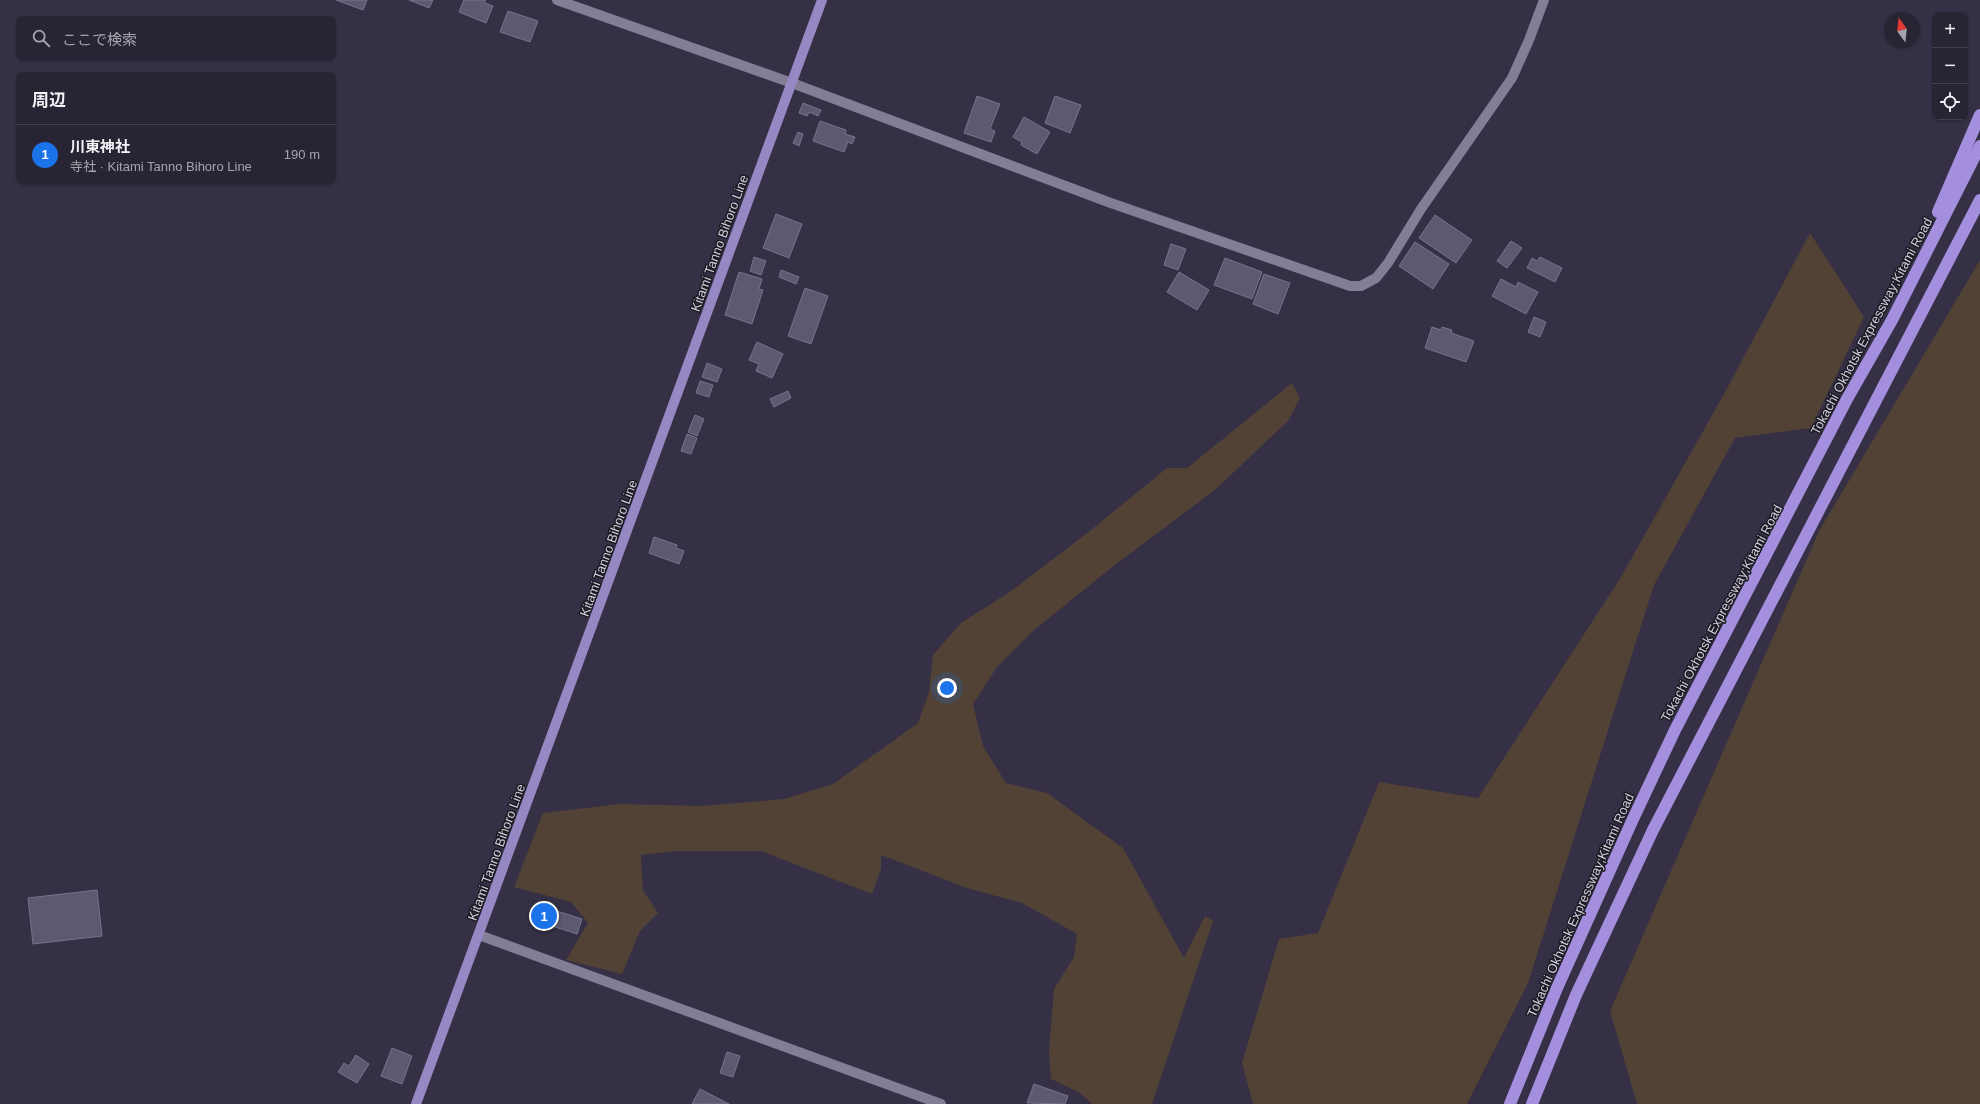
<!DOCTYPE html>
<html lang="ja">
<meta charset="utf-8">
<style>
body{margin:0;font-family:Helvetica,"Noto Sans JP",sans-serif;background:#302c3c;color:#f1f3f6}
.controls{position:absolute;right:12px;top:12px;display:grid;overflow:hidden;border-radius:8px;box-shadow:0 1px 3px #0004}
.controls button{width:36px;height:36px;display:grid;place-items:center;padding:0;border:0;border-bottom:1px solid #44414f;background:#282434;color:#f1f3f6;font:20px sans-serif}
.compass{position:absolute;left:1884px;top:12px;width:36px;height:36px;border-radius:50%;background:#282434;box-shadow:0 1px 3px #0004;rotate:345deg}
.you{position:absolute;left:947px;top:688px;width:14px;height:14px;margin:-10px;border:3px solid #fff;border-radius:50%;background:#1a73e8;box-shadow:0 0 0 6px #1a73e833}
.badge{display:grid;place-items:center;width:26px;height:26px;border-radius:50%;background:#1a73e8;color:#fff;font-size:13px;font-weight:700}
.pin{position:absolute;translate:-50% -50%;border:2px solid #fff;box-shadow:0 1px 4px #0006}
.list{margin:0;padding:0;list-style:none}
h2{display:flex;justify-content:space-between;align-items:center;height:52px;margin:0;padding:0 16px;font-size:17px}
h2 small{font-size:13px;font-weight:400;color:#a5a4ac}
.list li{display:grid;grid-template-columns:26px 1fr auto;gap:12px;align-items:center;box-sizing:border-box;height:60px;padding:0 16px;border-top:1px solid #44414f}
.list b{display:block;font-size:15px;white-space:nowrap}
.list p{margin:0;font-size:13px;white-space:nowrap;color:#a5a4ac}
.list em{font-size:13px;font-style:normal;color:#a5a4ac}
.icon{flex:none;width:22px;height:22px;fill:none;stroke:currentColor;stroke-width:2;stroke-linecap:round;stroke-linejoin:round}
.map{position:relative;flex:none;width:1980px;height:1104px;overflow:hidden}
.search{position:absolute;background:#282434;box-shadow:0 1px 3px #0004;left:16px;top:16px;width:320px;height:44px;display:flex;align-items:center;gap:10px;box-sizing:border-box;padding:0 14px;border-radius:8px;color:#a5a4ac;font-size:15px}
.panel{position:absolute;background:#282434;box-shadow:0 1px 3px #0004;left:16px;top:72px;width:320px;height:112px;border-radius:8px}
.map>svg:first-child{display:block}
.green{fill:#524135}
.building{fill:#5e5970;stroke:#78738b}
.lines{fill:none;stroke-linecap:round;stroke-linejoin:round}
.minor{stroke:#837e97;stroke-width:10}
.primary{stroke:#9688c2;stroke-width:10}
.motorway{stroke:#a38fde;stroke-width:12}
.labels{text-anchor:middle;stroke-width:3;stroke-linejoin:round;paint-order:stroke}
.street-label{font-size:13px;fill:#d3d0de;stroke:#1c1a23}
</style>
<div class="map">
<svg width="1980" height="1104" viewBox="0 0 1980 1104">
<rect width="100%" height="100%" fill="#353045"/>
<g class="green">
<path d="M 1810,233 L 1864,317 L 1811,428 L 1735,438 L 1654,585 L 1528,983 L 1467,1104 L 1253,1104 L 1242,1063 L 1279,939 L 1318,933 L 1379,782 L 1478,798 L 1621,577 L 1724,394 Z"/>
<path d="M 1980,260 L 1980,1104 L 1637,1104 L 1610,1011 L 1819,531 Z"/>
<path d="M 1292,383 L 1300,398 L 1288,421 L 1215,490 L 1111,568 L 1033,631 L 997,667 L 973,704 L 983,746 L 1006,783 L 1047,793 L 1123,848 L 1184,958 L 1205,916 L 1213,921 L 1152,1104 L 1092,1104 L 1080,1093 L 1051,1079 L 1049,1051 L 1054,989 L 1074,957 L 1077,934 L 1022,903 L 967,888 L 881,855 L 881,869 L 872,894 L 761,851 L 675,851 L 641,855 L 643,890 L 658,913 L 640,931 L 622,974 L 566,960 L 588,923 L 571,902 L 514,887 L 543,813 L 620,804 L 703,806 L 784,799 L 833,784 L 918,723 L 929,692 L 933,655 L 961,623 L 1011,591 L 1091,530 L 1167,468 L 1187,468 Z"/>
</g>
<g class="building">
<path d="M 336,0 L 367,0 L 363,10 Z"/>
<path d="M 409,0 L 433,0 L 429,8 Z"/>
<path d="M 464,0 L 485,0 L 485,3 L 493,6 L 486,23 L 459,12 Z"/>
<path d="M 508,11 L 538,21 L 530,42 L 500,32 Z"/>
<path d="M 977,96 L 1000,104 L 990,129 L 995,131 L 991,142 L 964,133 Z"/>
<path d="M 1055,96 L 1081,105 L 1070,133 L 1045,123 Z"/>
<path d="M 803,103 L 821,110 L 818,116 L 809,112 L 807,116 L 799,113 Z"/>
<path d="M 1024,117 L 1050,132 L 1037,154 L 1021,145 L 1022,142 L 1013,137 Z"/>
<path d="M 820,121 L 846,130 L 845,134 L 855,137 L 852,144 L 848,142 L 844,152 L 813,141 Z"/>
<path d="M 798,132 L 803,134 L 799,146 L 793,143 Z"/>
<path d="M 776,214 L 802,224 L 789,258 L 763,248 Z"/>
<path d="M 1435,215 L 1472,240 L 1456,263 L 1419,238 Z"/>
<path d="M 1511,241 L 1522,248 L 1507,268 L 1497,261 Z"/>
<path d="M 1415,242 L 1449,264 L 1433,289 L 1399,266 Z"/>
<path d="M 1171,244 L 1186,249 L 1178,270 L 1164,265 Z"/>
<path d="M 754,257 L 766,261 L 761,275 L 750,271 Z"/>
<path d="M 1540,257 L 1562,268 L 1555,282 L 1527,268 L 1532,258 L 1537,261 Z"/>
<path d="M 1225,258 L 1262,272 L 1252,299 L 1214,285 Z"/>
<path d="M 781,270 L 799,277 L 796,284 L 779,277 Z"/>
<path d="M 739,272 L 762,279 L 759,289 L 763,290 L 752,324 L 725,315 Z"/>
<path d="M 1179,272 L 1209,290 L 1197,310 L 1167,292 Z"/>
<path d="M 1264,274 L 1290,283 L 1278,314 L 1253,304 Z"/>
<path d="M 1501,279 L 1516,287 L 1518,282 L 1538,292 L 1526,314 L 1492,296 Z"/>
<path d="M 805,288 L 828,296 L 811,344 L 788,336 Z"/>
<path d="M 1534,317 L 1546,322 L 1540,337 L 1528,332 Z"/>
<path d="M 1432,327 L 1441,330 L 1442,327 L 1452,330 L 1451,333 L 1474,341 L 1466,362 L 1425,348 Z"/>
<path d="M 757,342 L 783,354 L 772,378 L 756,371 L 759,364 L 749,360 Z"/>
<path d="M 707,363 L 722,369 L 717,382 L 702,377 Z"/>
<path d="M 700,381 L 713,385 L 709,397 L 696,393 Z"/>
<path d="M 788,391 L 791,398 L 774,407 L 770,399 Z"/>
<path d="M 695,415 L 704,419 L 697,436 L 688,432 Z"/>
<path d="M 687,434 L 697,438 L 691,454 L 681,451 Z"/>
<path d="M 654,537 L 677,545 L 676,548 L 684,551 L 679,564 L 649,553 Z"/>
<path d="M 97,890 L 102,936 L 33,944 L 28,898 Z"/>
<path d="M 554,910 L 582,919 L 577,934 L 549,925 Z"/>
<path d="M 392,1048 L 412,1056 L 402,1084 L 381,1076 Z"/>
<path d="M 727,1052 L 740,1056 L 733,1077 L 720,1073 Z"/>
<path d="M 356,1055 L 369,1064 L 357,1083 L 338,1072 L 344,1063 L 349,1066 Z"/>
<path d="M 1034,1084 L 1068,1096 L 1065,1104 L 1027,1103 Z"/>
<path d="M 700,1089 L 729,1104 L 692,1104 Z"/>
</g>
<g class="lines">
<g class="minor">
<path d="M 557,0 L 792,83 L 1108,202 L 1350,286 L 1361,286 L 1376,278 L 1388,263 L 1421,209 L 1512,78 L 1529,40 L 1544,0"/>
<path d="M 479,935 L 941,1104"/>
</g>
<path class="primary" d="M 416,1104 L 822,0"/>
<g class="motorway">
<path d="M 1938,212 L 1980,115"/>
<path d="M 1510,1104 L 1557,988 L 1633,819 L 1675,730 L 1847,399 L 1892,320 L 1980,146"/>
<path d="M 1532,1104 L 1576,995 L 1653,830 L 1980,200"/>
</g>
</g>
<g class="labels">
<g class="street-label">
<text transform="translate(719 243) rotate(-70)" y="5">Kitami Tanno Bihoro Line</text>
<text transform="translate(1871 326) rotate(-62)" y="5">Tokachi Okhotsk Expressway;Kitami Road</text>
<text transform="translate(608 548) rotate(-70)" y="5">Kitami Tanno Bihoro Line</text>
<text transform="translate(1721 613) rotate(-62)" y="5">Tokachi Okhotsk Expressway;Kitami Road</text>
<text transform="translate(496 852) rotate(-70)" y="5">Kitami Tanno Bihoro Line</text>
<text transform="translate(1580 905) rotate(-66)" y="5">Tokachi Okhotsk Expressway;Kitami Road</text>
</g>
</g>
</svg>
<div class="controls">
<button>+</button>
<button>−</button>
<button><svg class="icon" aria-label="locate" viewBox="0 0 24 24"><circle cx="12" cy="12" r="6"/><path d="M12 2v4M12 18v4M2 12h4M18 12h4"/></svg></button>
</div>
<svg class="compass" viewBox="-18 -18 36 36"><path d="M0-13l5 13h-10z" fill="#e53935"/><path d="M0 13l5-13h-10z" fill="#a5a4ac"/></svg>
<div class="you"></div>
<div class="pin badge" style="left:544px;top:916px">1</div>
<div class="search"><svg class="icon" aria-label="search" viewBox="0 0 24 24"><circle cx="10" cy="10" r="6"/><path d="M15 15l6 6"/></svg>ここで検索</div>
<section class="panel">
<h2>周辺<small></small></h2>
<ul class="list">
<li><span class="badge">1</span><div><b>川東神社</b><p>寺社 · Kitami Tanno Bihoro Line</p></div><em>190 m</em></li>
</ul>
</section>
</div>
